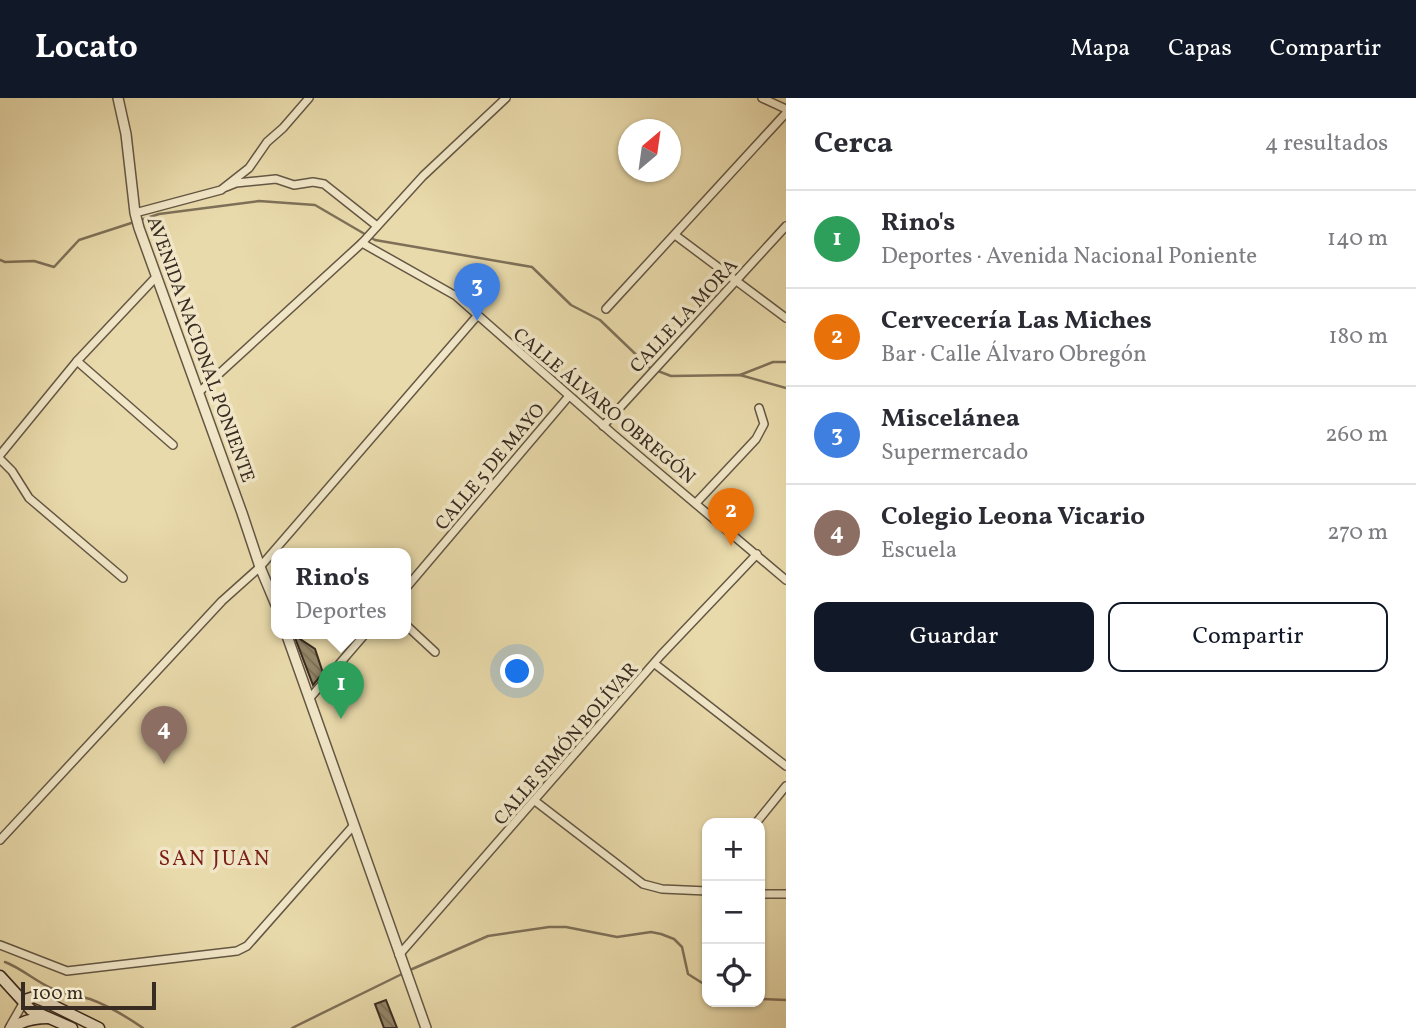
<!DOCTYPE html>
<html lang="es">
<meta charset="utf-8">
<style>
body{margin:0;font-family:Vollkorn,serif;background:#f2f2f3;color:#2b2b33}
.controls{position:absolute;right:21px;bottom:21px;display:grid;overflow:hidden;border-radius:14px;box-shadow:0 2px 5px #0004}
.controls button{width:63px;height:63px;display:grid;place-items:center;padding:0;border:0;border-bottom:2px solid #e1e1e2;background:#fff;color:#2b2b33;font:35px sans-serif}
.compass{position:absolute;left:618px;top:21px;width:63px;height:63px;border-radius:50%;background:#fff;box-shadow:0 2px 5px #0004;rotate:29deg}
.scale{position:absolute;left:21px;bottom:18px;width:135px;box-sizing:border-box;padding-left:7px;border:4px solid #382b21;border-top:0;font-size:19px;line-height:24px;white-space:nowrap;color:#382b21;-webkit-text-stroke:5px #f1e7c8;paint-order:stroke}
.you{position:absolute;left:518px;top:574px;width:24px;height:24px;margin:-18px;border:5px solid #fff;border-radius:50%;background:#1a73e8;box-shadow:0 0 0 10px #1a73e833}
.badge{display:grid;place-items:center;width:46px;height:46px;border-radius:50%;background:#111827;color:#fff;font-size:23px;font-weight:700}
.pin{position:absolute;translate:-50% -58px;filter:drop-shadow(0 2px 4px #0008)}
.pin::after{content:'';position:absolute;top:37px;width:24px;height:21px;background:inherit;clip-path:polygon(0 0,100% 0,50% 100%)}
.popup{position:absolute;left:271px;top:450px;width:140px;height:91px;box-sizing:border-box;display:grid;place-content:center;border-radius:14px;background:#fff;filter:drop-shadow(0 2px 5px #0005);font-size:23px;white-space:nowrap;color:#7c7c81}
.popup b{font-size:26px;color:#2b2b33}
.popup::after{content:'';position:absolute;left:50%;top:100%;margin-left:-14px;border:14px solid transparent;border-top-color:#fff}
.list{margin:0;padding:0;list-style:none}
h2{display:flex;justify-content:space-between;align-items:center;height:91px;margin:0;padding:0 28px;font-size:30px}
h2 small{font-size:23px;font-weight:400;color:#7c7c81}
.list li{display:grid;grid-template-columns:46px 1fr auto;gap:21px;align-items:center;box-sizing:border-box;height:98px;padding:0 28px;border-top:2px solid #e1e1e2}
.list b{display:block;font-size:26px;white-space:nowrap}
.list p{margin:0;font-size:23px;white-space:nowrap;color:#7c7c81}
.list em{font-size:23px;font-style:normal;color:#7c7c81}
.actions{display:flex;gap:14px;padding:21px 28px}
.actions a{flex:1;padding:16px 0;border:2px solid #111827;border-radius:14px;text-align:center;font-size:24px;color:#111827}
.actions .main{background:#111827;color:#fff}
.icon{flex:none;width:38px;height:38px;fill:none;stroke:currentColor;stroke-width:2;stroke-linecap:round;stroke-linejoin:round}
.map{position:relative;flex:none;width:786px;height:930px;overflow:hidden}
header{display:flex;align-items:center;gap:42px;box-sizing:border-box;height:98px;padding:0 35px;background:#111827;color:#fff}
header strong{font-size:33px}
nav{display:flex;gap:38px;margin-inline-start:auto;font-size:24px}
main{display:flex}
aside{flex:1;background:#fff}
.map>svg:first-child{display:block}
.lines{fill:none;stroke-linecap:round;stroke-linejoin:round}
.stream{stroke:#7e7058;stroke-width:2.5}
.building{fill:url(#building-back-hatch);stroke:#382b21;stroke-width:2}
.minor-casing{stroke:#645744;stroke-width:10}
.tertiary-casing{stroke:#645744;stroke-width:12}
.secondary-casing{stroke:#382b21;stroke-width:13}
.minor{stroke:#f1e7c8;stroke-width:7}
.tertiary{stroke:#f1e7c8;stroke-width:9}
.secondary{stroke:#f1e7c8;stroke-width:10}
.labels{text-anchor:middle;stroke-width:7;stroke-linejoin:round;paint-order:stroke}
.street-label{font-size:19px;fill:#382b21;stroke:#f1e7c8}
.neighbourhood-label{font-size:21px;letter-spacing:2px;fill:#7a1f14;stroke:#f1e7c8}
</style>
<header>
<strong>Locato</strong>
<nav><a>Mapa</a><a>Capas</a><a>Compartir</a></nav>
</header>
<main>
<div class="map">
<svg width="786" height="930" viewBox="0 0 786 930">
<defs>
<pattern id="building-back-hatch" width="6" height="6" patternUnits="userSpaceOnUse" patternTransform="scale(1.75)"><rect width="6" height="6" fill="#948669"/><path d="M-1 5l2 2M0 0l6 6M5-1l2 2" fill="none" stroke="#7a6e56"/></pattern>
</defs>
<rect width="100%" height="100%" fill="#e9daab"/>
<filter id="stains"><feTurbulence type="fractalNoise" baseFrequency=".00286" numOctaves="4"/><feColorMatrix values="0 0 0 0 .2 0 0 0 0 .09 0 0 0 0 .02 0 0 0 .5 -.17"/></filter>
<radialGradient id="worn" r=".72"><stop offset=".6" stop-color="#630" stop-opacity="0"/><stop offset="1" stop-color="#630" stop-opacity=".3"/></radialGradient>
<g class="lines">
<g class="stream">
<path d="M 0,162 L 5,164 L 34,163 L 54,169 L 79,142 L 159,116 L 259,103 L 315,107 L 375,142 L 532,169 L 571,207 L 600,222 L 650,270 L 671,278 L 740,277 L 786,290"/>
<path d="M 740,277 L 773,264 L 786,264"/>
<path d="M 5,864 C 23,871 36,884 53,891 C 65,896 78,897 90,901 C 109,908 127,919 143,930"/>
<path d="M 410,872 L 488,838 L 549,829 L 566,829 L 617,839 L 651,834 L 661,836 L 674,841 L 682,849 L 688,876 L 707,888"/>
<path d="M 760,901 L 786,902"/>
<path d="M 292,930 L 404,875"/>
</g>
</g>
<g class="building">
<path d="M 294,537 L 315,551 L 323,575 L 313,587 Z"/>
<path d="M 386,902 L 397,930 L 384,930 L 375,906 Z"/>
</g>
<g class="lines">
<g class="minor-casing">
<g id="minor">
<path d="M 762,0 L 786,11"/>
<path d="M 226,89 L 236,85 L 276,81 L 294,87 L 313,84 L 324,86 L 377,128"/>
<path d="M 135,115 L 221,92 L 249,70 L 267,44 L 283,30 L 309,0"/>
<path d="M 675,137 L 786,220"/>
<path d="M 362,145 L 456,198 L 614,337 L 786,482"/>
<path d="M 606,211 L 786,15"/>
<path d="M 77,263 L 173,347"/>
<path d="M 198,295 L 362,145 L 423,78 L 506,0"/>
<path d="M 603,328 L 786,128"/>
<path d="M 0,357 L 77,263 L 156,179"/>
<path d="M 0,361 L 12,373 L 29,400 L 123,480"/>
<path d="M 696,405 L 756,341 L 764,326 L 759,310"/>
<path d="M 406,490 L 569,298"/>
<path d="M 406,527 L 435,554"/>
<path d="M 655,566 L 786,668"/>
<path d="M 309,601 L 366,535"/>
<path d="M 535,703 L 643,786 L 662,791 L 707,793"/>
<path d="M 756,725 L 786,688"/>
<path d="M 0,742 L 222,503 L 260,469 L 477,218"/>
<path d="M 760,796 L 786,796"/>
<path d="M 0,847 L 67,873 L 237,853 L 247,848 L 354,727"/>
<path d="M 399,857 L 661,557 L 757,456"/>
<path d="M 9,930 L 25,902"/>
</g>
</g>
<g class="tertiary-casing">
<g id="tertiary">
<path d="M 118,0 L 126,36 L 135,115 L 139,130 L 242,415 L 260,469 L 276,507"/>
<path d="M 286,535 L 426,930"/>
</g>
</g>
<g class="secondary-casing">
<g id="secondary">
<path d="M 0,878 L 31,912 L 72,930"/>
<path d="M 25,902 L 34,899 L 44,903 L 99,930"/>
<path d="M 12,930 C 23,922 35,920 48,920"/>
</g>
</g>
<use href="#minor" class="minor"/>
<use href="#tertiary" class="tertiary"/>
<use href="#secondary" class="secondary"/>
</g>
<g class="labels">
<g class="street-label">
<text transform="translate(683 217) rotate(-47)" y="7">CALLE LA MORA</text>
<text transform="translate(202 251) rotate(70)" y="7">AVENIDA NACIONAL PONIENTE</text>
<text transform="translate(605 307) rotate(40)" y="7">CALLE ÁLVARO OBREGÓN</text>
<text transform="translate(489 368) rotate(-50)" y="7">CALLE 5 DE MAYO</text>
<text transform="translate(565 645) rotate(-49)" y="7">CALLE SIMÓN BOLÍVAR</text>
</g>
<g class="neighbourhood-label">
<text x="215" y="767">SAN JUAN</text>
</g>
</g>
<rect width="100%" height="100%" filter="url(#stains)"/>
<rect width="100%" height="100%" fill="url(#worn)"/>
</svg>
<div class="controls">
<button>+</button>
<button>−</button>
<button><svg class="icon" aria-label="locate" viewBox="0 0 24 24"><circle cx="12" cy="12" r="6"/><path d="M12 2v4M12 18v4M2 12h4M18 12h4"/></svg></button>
</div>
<svg class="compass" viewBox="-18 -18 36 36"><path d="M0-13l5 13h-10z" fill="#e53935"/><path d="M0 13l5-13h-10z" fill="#7c7c81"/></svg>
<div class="scale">100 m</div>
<div class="you"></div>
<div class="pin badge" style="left:341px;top:621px;background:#2e9e5b">1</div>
<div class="popup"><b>Rino's</b>Deportes</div>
<div class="pin badge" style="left:731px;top:448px;background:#e8710a">2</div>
<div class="pin badge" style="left:477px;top:223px;background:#3f7fe0">3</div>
<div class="pin badge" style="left:164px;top:666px;background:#8d6e63">4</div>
</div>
<aside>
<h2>Cerca<small>4 resultados</small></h2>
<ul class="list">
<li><span class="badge" style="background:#2e9e5b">1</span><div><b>Rino's</b><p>Deportes · Avenida Nacional Poniente</p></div><em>140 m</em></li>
<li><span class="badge" style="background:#e8710a">2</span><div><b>Cervecería Las Miches</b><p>Bar · Calle Álvaro Obregón</p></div><em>180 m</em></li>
<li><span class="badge" style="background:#3f7fe0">3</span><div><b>Miscelánea</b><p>Supermercado</p></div><em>260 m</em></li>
<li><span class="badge" style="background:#8d6e63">4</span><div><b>Colegio Leona Vicario</b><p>Escuela</p></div><em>270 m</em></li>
</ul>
<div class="actions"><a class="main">Guardar</a><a>Compartir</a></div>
</aside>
</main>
